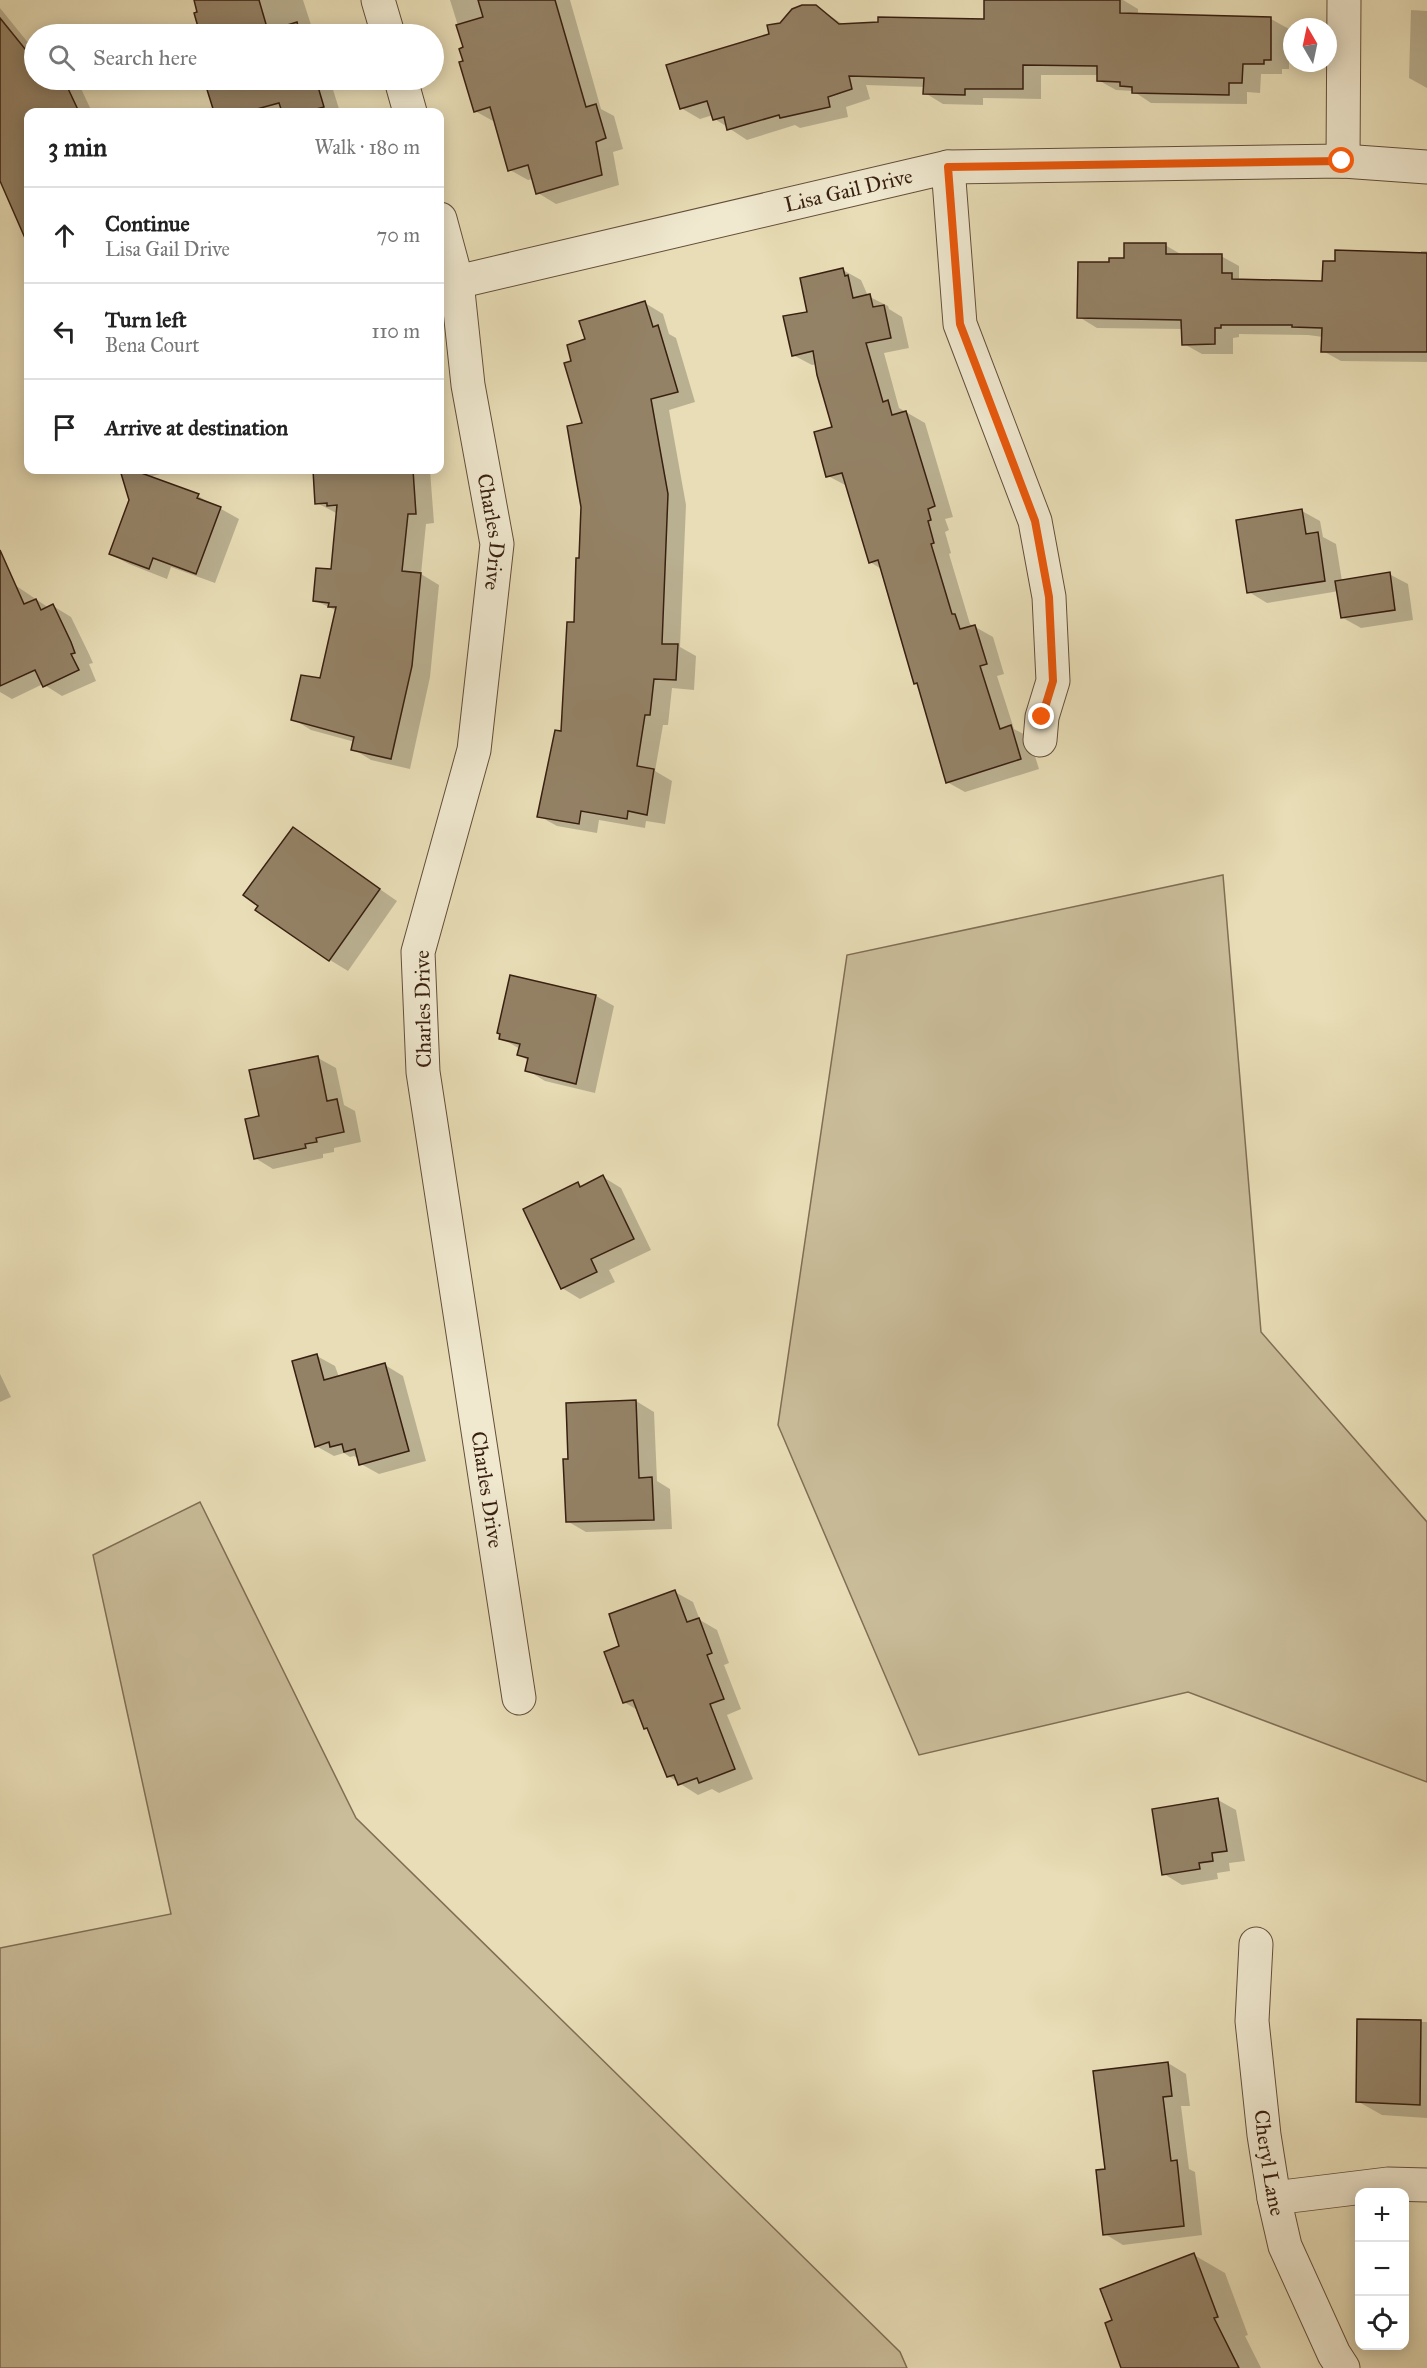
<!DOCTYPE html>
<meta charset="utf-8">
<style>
body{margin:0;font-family:"IM FELL Great Primer",serif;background:#f6f6f6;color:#222}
.controls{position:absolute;right:18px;bottom:18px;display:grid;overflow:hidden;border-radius:12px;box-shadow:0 3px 15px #0003}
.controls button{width:54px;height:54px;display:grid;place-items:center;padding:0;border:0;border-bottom:2px solid #e0e0e0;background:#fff;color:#222;font:30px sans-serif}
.compass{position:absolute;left:1283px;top:18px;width:54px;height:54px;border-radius:50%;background:#fff;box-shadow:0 3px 15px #0003;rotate:351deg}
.stop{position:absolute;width:18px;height:18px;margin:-14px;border:4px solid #ea580c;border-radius:50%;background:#fff}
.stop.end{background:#ea580c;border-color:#fff;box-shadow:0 2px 6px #0008}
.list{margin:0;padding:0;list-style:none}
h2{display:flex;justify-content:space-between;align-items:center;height:78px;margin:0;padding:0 24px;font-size:26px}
h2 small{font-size:20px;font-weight:400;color:#767676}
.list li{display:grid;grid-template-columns:39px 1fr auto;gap:18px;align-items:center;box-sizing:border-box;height:96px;padding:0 24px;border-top:2px solid #e0e0e0}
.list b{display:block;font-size:22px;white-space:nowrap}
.list p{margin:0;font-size:20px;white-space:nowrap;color:#767676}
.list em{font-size:20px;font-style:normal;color:#767676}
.icon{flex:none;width:33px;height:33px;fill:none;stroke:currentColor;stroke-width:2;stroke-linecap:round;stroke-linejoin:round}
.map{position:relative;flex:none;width:1427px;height:2368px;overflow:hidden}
.search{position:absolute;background:#fff;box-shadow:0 3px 15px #0003;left:24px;top:24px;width:420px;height:66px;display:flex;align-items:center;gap:15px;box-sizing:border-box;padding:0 21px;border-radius:33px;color:#767676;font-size:22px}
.panel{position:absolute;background:#fff;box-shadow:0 3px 15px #0003;left:24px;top:108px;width:420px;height:366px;border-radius:12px}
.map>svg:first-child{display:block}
.green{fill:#cabd9a;stroke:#816e55;stroke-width:1.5}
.shadow{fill:#0003}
.building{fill:#948266;stroke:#381f10;stroke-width:1.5}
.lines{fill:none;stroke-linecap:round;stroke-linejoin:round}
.street-casing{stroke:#644e3a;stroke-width:35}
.street{stroke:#f0e9d0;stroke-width:33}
.route{stroke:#ea580c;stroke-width:8}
.labels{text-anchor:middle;stroke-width:5;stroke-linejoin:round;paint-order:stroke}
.street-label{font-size:21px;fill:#381f10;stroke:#f0e9d0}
</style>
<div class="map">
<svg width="1427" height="2368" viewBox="0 0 1427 2368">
<rect width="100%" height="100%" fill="#e8ddb6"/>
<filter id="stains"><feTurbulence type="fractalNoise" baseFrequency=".00333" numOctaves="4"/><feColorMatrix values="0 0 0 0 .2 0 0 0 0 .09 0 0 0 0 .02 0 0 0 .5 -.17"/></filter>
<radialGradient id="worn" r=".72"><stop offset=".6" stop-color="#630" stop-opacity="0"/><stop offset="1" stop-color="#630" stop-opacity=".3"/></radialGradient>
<g class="green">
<path d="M 1223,875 L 1261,1332 L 1427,1522 L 1427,1782 L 1188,1692 L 919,1755 L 778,1425 L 847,955 Z"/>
<path d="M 200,1502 L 356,1818 L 900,2352 L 907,2368 L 0,2368 L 0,1948 L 171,1914 L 93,1555 Z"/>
</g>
<g class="shadow">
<path d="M 195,0 L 303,0 L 314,34 L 201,34 L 196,14 L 199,13 Z"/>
<path d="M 450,0 L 570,0 L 601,109 L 614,116 L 623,149 L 613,152 L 619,185 L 556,204 L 538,193 L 533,179 L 528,180 L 510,170 L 496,120 L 493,121 L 475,111 L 465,62 L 465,48 Z"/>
<path d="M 986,0 L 1123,0 L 1138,9 L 1138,15 L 1271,19 L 1289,29 L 1289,69 L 1282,69 L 1282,74 L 1261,74 L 1260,93 L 1247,92 L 1247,104 L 1151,103 L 1133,91 L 1116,90 L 1098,80 L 1098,75 L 1041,75 L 1041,99 L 983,98 L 983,105 L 943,104 L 925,93 L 925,87 L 866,85 L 870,99 L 846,107 L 848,117 L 800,128 L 795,125 L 747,140 L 715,119 L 713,115 L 700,119 L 681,108 L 781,24 L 815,6 L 844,25 L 985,21 Z"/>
<path d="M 0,8 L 34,50 L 34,80 L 77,80 L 92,112 L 28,112 L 28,241 L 0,176 Z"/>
<path d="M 1411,10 L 1427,11 L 1427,88 L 1409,78 Z"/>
<path d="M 206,80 L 330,80 L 340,112 L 215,112 Z"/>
<path d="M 1165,245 L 1184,256 L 1221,256 L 1239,266 L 1239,279 L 1323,282 L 1421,254 L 1421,251 L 1427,251 L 1427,362 L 1341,361 L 1323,351 L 1323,337 L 1308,335 L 1239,334 L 1239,337 L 1233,338 L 1233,354 L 1202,354 L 1184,344 L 1183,329 L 1097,328 L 1079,317 L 1111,264 Z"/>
<path d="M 843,270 L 861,280 L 868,296 L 888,306 L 889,309 L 902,317 L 909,348 L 884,353 L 899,408 L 925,423 L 953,517 L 945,519 L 949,530 L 945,532 L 951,553 L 949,554 L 970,624 L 993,637 L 1004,674 L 997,676 L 1014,729 L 1029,737 L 1039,769 L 965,792 L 947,782 L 919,685 L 915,683 L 883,570 L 870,562 L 847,486 L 828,476 L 834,428 L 817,364 L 812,365 L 793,355 L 808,313 Z"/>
<path d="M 645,303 L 663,314 L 669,334 L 676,338 L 695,402 L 669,410 L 686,505 L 680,647 L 696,656 L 694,690 L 672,688 L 668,725 L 663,725 L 655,771 L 672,781 L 665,824 L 646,821 L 645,828 L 599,820 L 597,833 L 557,826 L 539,816 L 563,732 L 580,560 L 584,424 L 573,362 L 587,340 Z"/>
<path d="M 122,470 L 175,470 L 149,477 L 198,496 L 239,519 L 215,583 L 171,567 L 167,579 L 129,564 L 110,554 L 131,500 Z"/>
<path d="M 314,470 L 430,470 L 434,523 L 426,524 L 421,574 L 439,585 L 430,677 L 410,769 L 371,760 L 353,749 L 355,742 L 311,730 L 293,719 L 321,679 L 337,611 L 314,600 L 333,570 L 338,514 L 317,503 Z"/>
<path d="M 1302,511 L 1320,521 L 1323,537 L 1336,544 L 1342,581 L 1389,574 L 1408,584 L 1413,620 L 1361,628 L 1343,618 L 1339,591 L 1267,603 L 1249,592 Z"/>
<path d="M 0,581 L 15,585 L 49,608 L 53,606 L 71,617 L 89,654 L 93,663 L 89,664 L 96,681 L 62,696 L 43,684 L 12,699 L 0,692 Z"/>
<path d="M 293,829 L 397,901 L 348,971 L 330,960 Z"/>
<path d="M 512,977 L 596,996 L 614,1006 L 595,1093 L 545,1081 L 527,1070 L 529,1061 L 519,1055 L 520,1049 L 501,1038 Z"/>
<path d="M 318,1058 L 336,1068 L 344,1105 L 355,1111 L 361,1142 L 334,1148 L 334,1152 L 323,1154 L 323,1158 L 273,1169 L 255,1158 L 260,1117 Z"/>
<path d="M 603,1177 L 621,1188 L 651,1250 L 609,1270 L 615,1282 L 580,1299 L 562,1288 L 578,1184 L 583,1187 Z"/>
<path d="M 317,1356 L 335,1366 L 339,1377 L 385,1365 L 403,1376 L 426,1461 L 379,1474 L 361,1464 L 359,1459 L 354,1456 L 350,1457 L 344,1453 L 334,1456 L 316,1446 Z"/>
<path d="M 0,1374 L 11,1397 L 0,1402 Z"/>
<path d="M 636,1401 L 654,1412 L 657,1481 L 670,1489 L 672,1529 L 586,1532 L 567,1521 L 569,1460 Z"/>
<path d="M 675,1592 L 693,1602 L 700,1620 L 717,1630 L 729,1663 L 724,1665 L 741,1709 L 727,1715 L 753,1779 L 719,1793 L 712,1789 L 698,1795 L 668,1776 L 650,1731 L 645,1728 L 639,1711 L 624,1702 L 621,1647 Z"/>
<path d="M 1218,1800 L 1236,1810 L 1245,1861 L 1229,1863 L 1230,1871 L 1217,1873 L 1218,1879 L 1182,1885 L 1164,1874 Z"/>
<path d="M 1359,2021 L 1427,2022 L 1427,2118 L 1382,2115 L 1357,2101 Z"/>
<path d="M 1168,2063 L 1186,2074 L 1190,2106 L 1181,2106 L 1189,2169 L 1195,2172 L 1202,2235 L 1123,2245 L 1105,2234 L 1107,2170 Z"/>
<path d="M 1194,2255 L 1225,2273 L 1248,2335 L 1245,2336 L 1261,2368 L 1125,2368 Z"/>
</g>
<g class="building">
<path d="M 194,0 L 259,0 L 268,31 L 297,22 L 300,34 L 200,34 L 194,13 L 197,12 Z"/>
<path d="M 478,0 L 555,0 L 586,107 L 596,104 L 606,138 L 596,142 L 602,175 L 536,194 L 528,165 L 508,171 L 490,107 L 474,112 L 459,62 L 463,61 L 459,49 L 463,47 L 456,25 L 483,17 Z"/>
<path d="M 984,0 L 1120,0 L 1120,13 L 1271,17 L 1271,60 L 1264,60 L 1264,64 L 1243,64 L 1242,83 L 1229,83 L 1229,95 L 1132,93 L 1132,87 L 1120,86 L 1120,82 L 1097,81 L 1097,66 L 1023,65 L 1023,89 L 965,89 L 965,95 L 923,94 L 924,78 L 849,76 L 852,89 L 828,97 L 830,107 L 780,118 L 779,115 L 727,130 L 724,117 L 713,120 L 707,101 L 680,109 L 666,65 L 769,34 L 767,25 L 780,23 L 792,9 L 802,5 L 816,5 L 839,24 L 878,22 L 878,17 L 984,19 Z"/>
<path d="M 0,18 L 34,60 L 34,80 L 64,80 L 79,112 L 28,112 L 28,245 L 0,181 Z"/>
<path d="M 204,80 L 316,80 L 324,107 L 305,112 L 282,112 L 279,103 L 246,112 L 214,112 Z"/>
<path d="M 1124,243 L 1166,243 L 1166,254 L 1222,254 L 1222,273 L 1232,273 L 1232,279 L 1322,281 L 1323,261 L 1335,261 L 1335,250 L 1427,253 L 1427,352 L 1321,352 L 1322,328 L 1292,327 L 1292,325 L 1221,325 L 1221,328 L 1215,328 L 1215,344 L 1182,345 L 1181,320 L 1077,318 L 1078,262 L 1109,262 L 1109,258 L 1124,258 Z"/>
<path d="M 843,268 L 845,276 L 848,275 L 853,298 L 870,294 L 873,307 L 884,305 L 891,338 L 866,343 L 883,402 L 888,400 L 892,415 L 906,411 L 935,506 L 928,509 L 931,520 L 928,521 L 934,543 L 931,544 L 952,614 L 955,614 L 960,629 L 975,625 L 987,664 L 980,666 L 1000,729 L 1011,725 L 1021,759 L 946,783 L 917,683 L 914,684 L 878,560 L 869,563 L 842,473 L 826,477 L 814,432 L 832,427 L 817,375 L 813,351 L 792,356 L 783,316 L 807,312 L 800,278 Z"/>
<path d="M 645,301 L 653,327 L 658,325 L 678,392 L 651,399 L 668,494 L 662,644 L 678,644 L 676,680 L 654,679 L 650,715 L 645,715 L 637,766 L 654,769 L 647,815 L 628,811 L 627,819 L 581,811 L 579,824 L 537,817 L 555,730 L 561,731 L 567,622 L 574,622 L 576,558 L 579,558 L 581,507 L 567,426 L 582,423 L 564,363 L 571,361 L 567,345 L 585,339 L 579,321 Z"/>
<path d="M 120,470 L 133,470 L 199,494 L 197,498 L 221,507 L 196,574 L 153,558 L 149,569 L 109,554 L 129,500 Z"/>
<path d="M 313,470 L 413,470 L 416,514 L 408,514 L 402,571 L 421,573 L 412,666 L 391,759 L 351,750 L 354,737 L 291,720 L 301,675 L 320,678 L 336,607 L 328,607 L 329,603 L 313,601 L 316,568 L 331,569 L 337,505 L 327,506 L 327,503 L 315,504 Z"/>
<path d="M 1302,509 L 1306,534 L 1318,532 L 1325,581 L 1247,593 L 1236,520 Z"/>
<path d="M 0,550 L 24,604 L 36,599 L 41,610 L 53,604 L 71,642 L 75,653 L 71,654 L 79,670 L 43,687 L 35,670 L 0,686 Z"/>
<path d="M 1390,572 L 1395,610 L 1341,618 L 1335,581 Z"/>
<path d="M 293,827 L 380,889 L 329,961 L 255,910 L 258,906 L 243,895 Z"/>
<path d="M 510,975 L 596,995 L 576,1084 L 525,1071 L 528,1058 L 517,1055 L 520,1044 L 499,1039 L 500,1034 L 497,1033 Z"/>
<path d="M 318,1056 L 327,1101 L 337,1099 L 344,1132 L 316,1138 L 317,1142 L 305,1144 L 306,1148 L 254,1159 L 245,1119 L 259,1116 L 249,1070 Z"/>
<path d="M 603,1175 L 634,1239 L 591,1259 L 597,1272 L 561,1289 L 523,1209 L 578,1182 L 580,1187 Z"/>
<path d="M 317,1354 L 324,1380 L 385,1363 L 409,1451 L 359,1465 L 355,1449 L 344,1452 L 342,1444 L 330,1447 L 329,1442 L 315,1447 L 292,1361 Z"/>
<path d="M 636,1400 L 639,1478 L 652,1477 L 654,1520 L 566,1522 L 563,1459 L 568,1459 L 566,1403 Z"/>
<path d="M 675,1590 L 687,1622 L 699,1618 L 712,1653 L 707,1655 L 724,1699 L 710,1704 L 735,1769 L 699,1783 L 697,1778 L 678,1785 L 674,1775 L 667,1777 L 647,1728 L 644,1729 L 633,1700 L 623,1703 L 604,1652 L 619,1646 L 609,1614 Z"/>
<path d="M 1218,1798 L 1227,1851 L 1212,1853 L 1213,1861 L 1199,1863 L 1200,1869 L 1162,1875 L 1152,1809 Z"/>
<path d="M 1357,2019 L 1421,2020 L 1420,2105 L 1356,2102 Z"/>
<path d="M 1168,2062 L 1172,2096 L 1163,2097 L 1171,2161 L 1177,2160 L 1184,2226 L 1103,2235 L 1096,2170 L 1105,2169 L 1093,2071 Z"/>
<path d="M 1194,2253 L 1218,2317 L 1214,2318 L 1239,2368 L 1121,2368 L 1105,2323 L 1112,2320 L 1100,2289 Z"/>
</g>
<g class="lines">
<g class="street-casing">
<g id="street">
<path d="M 378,0 L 388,34"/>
<path d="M 401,80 L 410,112"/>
<path d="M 1343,161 L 1344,0"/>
<path d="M 948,167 L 960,324 L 1035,521 L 1049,597 L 1053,681 L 1042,717 L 1040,740"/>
<path id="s1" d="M 440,219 L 457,282 L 468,385 L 497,544 L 474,750 L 418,952 L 423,1072 L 519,1698"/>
<path id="s2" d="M 457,282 L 948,167 L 1343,161 L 1427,167"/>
<path id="s3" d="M 1256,1944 L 1252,2021 L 1264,2135 L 1274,2198 L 1285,2246 L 1334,2354 L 1343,2368"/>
<path d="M 1274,2198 L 1388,2184 L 1427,2185"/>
</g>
</g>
<use href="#street" class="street"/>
</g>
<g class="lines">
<path class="route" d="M 1042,717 L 1053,681 L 1049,597 L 1035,521 L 960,324 L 948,167 L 1342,161"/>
</g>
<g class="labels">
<g class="street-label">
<text dy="7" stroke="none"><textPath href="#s2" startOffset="402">Lisa Gail Drive</textPath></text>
<text dy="7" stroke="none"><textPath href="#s1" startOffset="318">Charles Drive</textPath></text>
<text transform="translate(423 1009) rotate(-91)" y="7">Charles Drive</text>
<text dy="7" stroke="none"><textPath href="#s1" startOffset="1290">Charles Drive</textPath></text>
<text dy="7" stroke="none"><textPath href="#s3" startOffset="220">Cheryl Lane</textPath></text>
</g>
</g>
<rect width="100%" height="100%" filter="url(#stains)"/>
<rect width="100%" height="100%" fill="url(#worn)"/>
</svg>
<div class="controls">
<button>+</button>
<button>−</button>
<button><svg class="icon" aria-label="locate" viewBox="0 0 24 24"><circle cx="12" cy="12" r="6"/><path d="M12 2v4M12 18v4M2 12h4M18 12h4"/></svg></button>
</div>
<svg class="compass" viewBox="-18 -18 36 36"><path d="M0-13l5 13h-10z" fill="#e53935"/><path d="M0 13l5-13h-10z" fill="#767676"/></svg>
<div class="stop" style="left:1342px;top:161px"></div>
<div class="stop end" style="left:1042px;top:717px"></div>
<div class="search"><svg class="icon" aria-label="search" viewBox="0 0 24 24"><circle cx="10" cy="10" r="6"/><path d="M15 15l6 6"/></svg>Search here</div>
<section class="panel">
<h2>3 min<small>Walk · 180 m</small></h2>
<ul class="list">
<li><svg class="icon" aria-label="ahead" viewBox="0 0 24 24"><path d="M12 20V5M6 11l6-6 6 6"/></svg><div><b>Continue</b><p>Lisa Gail Drive</p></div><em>70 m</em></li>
<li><svg class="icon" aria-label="left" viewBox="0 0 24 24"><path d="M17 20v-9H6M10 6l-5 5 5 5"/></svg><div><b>Turn left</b><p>Bena Court</p></div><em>110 m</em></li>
<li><svg class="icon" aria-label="arrive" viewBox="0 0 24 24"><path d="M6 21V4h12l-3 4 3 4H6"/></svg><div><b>Arrive at destination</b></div></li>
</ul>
</section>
</div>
